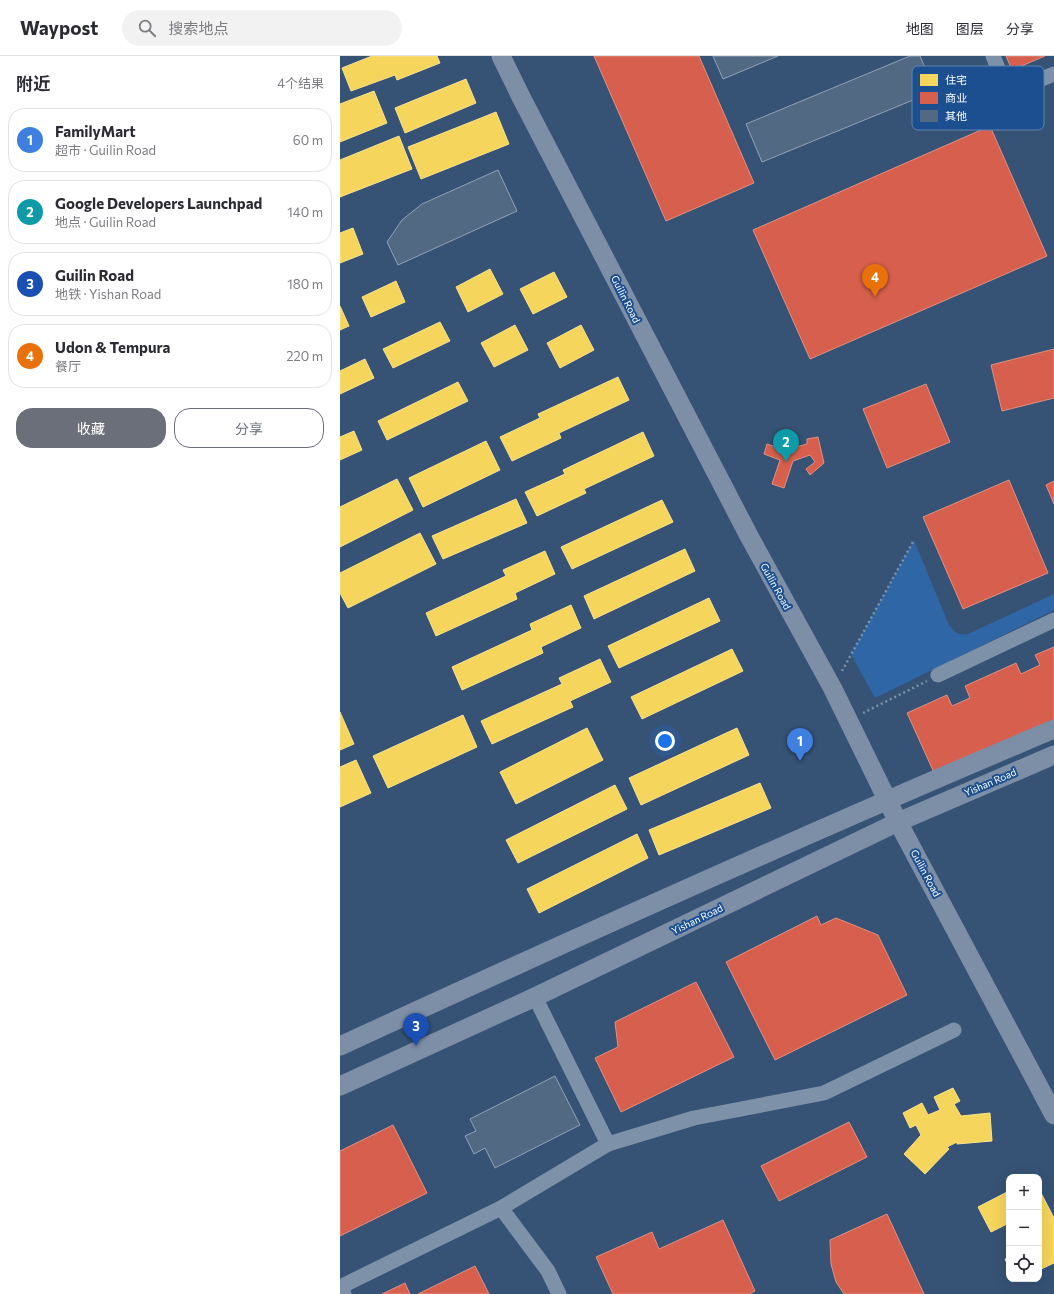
<!DOCTYPE html>
<html lang="zh">
<meta charset="utf-8">
<style>
body{margin:0;font-family:Commissioner,"Noto Sans SC",sans-serif;background:#f2f2f3;color:#2b2b33}
.controls{position:absolute;right:12px;bottom:12px;display:grid;overflow:hidden;border-radius:8px;box-shadow:0 4px 16px #0002}
.controls button{width:36px;height:36px;display:grid;place-items:center;padding:0;border:0;border-bottom:1px solid #e1e1e2;background:#fff;color:#2b2b33;font:20px sans-serif}
.you{position:absolute;left:325px;top:685px;width:14px;height:14px;margin:-10px;border:3px solid #fff;border-radius:50%;background:#1a73e8;box-shadow:0 0 0 6px #1a73e833}
.badge{display:grid;place-items:center;width:26px;height:26px;border-radius:50%;background:#6b6f79;color:#fff;font-size:13px;font-weight:700}
.pin{position:absolute;translate:-50% -33px;filter:drop-shadow(0 1px 2px #0008)}
.pin::after{content:'';position:absolute;top:21px;width:14px;height:12px;background:inherit;clip-path:polygon(0 0,100% 0,50% 100%)}
.list{margin:0;padding:0;list-style:none}
h2{display:flex;justify-content:space-between;align-items:center;height:52px;margin:0;padding:0 16px;font-size:17px}
h2 small{font-size:13px;font-weight:400;color:#7c7c81}
.list li{display:grid;grid-template-columns:26px 1fr auto;gap:12px;align-items:center;box-sizing:border-box;height:64px;margin:0 8px 8px;padding:0 8px;border:1px solid #e1e1e2;border-radius:16px}
.list b{display:block;font-size:15px;white-space:nowrap}
.list p{margin:0;font-size:13px;white-space:nowrap;color:#7c7c81}
.list em{font-size:13px;font-style:normal;color:#7c7c81}
.actions{display:flex;gap:8px;padding:12px 16px}
.actions a{flex:1;padding:9px 0;border:1px solid #6b6f79;border-radius:16px;text-align:center;font-size:14px;color:#6b6f79}
.actions .main{background:#6b6f79;color:#fff}
.icon{flex:none;width:22px;height:22px;fill:none;stroke:currentColor;stroke-width:2;stroke-linecap:round;stroke-linejoin:round}
.map{position:relative;flex:none;width:714px;height:1238px;overflow:hidden}
header{display:flex;align-items:center;gap:24px;box-sizing:border-box;height:56px;padding:0 20px;background:#fff;border-bottom:1px solid #e1e1e2}
header strong{font-size:19px}
nav{display:flex;gap:22px;margin-inline-start:auto;font-size:14px}
.search{width:280px;height:36px;background:#f2f2f3;display:flex;align-items:center;gap:10px;box-sizing:border-box;padding:0 14px;border-radius:22px;color:#7c7c81;font-size:15px}
main{display:flex}
aside{flex:1;background:#fff}
.map>svg:first-child{display:block}
.green{fill:#2f66a5}
.homes{fill:#f6d55c;stroke:#f9e28d}
.shops{fill:#d6604d;stroke:#e29082}
.building{fill:#526984;stroke:#92a2b6}
.lines{fill:none;stroke-linecap:round;stroke-linejoin:round}
.path{stroke:#7d92a8;stroke-width:2.5;stroke-dasharray:2 3;stroke-linecap:butt}
.minor{stroke:#7d92a8;stroke-width:15}
.major{stroke:#7d8ea7;stroke-width:19}
.labels{text-anchor:middle;stroke-width:4;stroke-linejoin:round;paint-order:stroke}
.street-label{font-size:10px;fill:#fff;stroke:#1b4f8f}
.key{fill:#1b4f8f;stroke:#5f84b1;stroke-width:1}
.key-label{font-size:11px;fill:#fff}
</style>
<header>
<strong>Waypost</strong>
<div class="search"><svg class="icon" aria-label="search" viewBox="0 0 24 24"><circle cx="10" cy="10" r="6"/><path d="M15 15l6 6"/></svg>搜索地点</div>
<nav><a>地图</a><a>图层</a><a>分享</a></nav>
</header>
<main>
<aside>
<h2>附近<small>4个结果</small></h2>
<ul class="list">
<li><span class="badge" style="background:#3f7fe0">1</span><div><b>FamilyMart</b><p>超市 · Guilin Road</p></div><em>60 m</em></li>
<li><span class="badge" style="background:#0f9aa8">2</span><div><b>Google Developers Launchpad</b><p>地点 · Guilin Road</p></div><em>140 m</em></li>
<li><span class="badge" style="background:#1a4fb4">3</span><div><b>Guilin Road</b><p>地铁 · Yishan Road</p></div><em>180 m</em></li>
<li><span class="badge" style="background:#e8710a">4</span><div><b>Udon &amp; Tempura</b><p>餐厅</p></div><em>220 m</em></li>
</ul>
<div class="actions"><a class="main">收藏</a><a>分享</a></div>
</aside>
<div class="map">
<svg width="714" height="1238" viewBox="0 0 714 1238">
<rect width="100%" height="100%" fill="#365274"/>
<path class="green" d="M 574,484 L 609,569 C 615,577 618,579 628,578 L 714,538 L 714,554 L 535,642 L 511,598 Z"/>
<g class="homes">
<path d="M 32,0 L 97,0 L 100,7 L 57,24 L 55,19 L 11,35 L 2,12 Z"/>
<path d="M 126,23 L 136,47 L 65,77 L 55,52 Z"/>
<path d="M 34,35 L 47,67 L 0,86 L 0,48 Z"/>
<path d="M 156,56 L 169,88 L 81,123 L 68,91 Z"/>
<path d="M 59,80 L 72,113 L 0,141 L 0,104 Z"/>
<path d="M 13,172 L 23,198 L 0,207 L 0,177 Z"/>
<path d="M 150,213 L 163,238 L 128,256 L 116,231 Z"/>
<path d="M 214,216 L 227,241 L 193,258 L 180,233 Z"/>
<path d="M 56,225 L 65,246 L 31,261 L 22,241 Z"/>
<path d="M 0,250 L 9,270 L 0,274 Z"/>
<path d="M 100,266 L 110,285 L 53,312 L 43,293 Z"/>
<path d="M 175,269 L 188,294 L 154,311 L 141,287 Z"/>
<path d="M 241,269 L 254,294 L 220,312 L 207,287 Z"/>
<path d="M 25,303 L 34,322 L 0,338 L 0,315 Z"/>
<path d="M 278,321 L 289,344 L 219,377 L 221,382 L 172,405 L 160,381 L 200,362 L 198,358 Z"/>
<path d="M 118,326 L 128,345 L 47,384 L 38,365 Z"/>
<path d="M 14,375 L 22,394 L 0,404 L 0,381 Z"/>
<path d="M 303,376 L 314,400 L 244,433 L 246,437 L 197,460 L 185,436 L 225,418 L 223,414 Z"/>
<path d="M 146,385 L 160,414 L 83,451 L 69,422 Z"/>
<path d="M 57,423 L 73,454 L 0,491 L 0,451 Z"/>
<path d="M 176,443 L 187,467 L 103,503 L 92,480 Z"/>
<path d="M 322,444 L 333,466 L 232,513 L 221,491 Z"/>
<path d="M 80,477 L 96,508 L 8,552 L 0,537 L 0,517 Z"/>
<path d="M 345,493 L 355,515 L 254,563 L 244,540 Z"/>
<path d="M 205,495 L 215,518 L 175,537 L 177,543 L 96,580 L 86,557 L 166,520 L 163,514 Z"/>
<path d="M 369,542 L 380,565 L 279,612 L 268,590 Z"/>
<path d="M 231,549 L 241,572 L 201,591 L 203,597 L 122,634 L 112,611 L 192,574 L 190,568 Z"/>
<path d="M 392,593 L 403,615 L 302,663 L 291,641 Z"/>
<path d="M 260,603 L 271,626 L 230,645 L 233,651 L 152,688 L 141,665 L 222,628 L 219,622 Z"/>
<path d="M 0,656 L 14,688 L 0,694 Z"/>
<path d="M 123,659 L 137,691 L 48,732 L 33,700 Z"/>
<path d="M 247,672 L 263,704 L 176,748 L 160,716 Z"/>
<path d="M 397,672 L 409,699 L 301,749 L 289,722 Z"/>
<path d="M 16,704 L 31,737 L 0,751 L 0,711 Z"/>
<path d="M 420,727 L 431,752 L 319,799 L 309,774 Z"/>
<path d="M 275,729 L 287,753 L 178,807 L 166,784 Z"/>
<path d="M 297,778 L 308,802 L 199,857 L 187,833 Z"/>
<path d="M 613,1032 L 620,1045 L 614,1048 L 621,1060 L 650,1057 L 652,1085 L 617,1088 L 617,1086 L 607,1091 L 609,1093 L 585,1118 L 564,1098 L 581,1079 L 576,1069 L 570,1072 L 563,1057 L 582,1047 L 588,1059 L 600,1054 L 594,1041 Z"/>
<path d="M 699,1133 L 714,1162 L 714,1207 L 699,1214 Z"/>
<path d="M 669,1135 L 669,1167 L 651,1176 L 638,1151 Z"/>
<path d="M 669,1201 L 669,1212 L 665,1203 Z"/>
</g>
<g class="shops">
<path d="M 254,0 L 359,0 L 414,127 L 326,165 Z"/>
<path d="M 666,0 L 705,0 L 672,14 Z"/>
<path d="M 650,70 L 707,200 L 470,303 L 413,174 Z"/>
<path d="M 714,293 L 714,342 L 662,355 L 651,309 Z"/>
<path d="M 586,328 L 610,386 L 547,412 L 523,353 Z"/>
<path d="M 478,381 L 484,407 L 470,419 L 466,413 L 475,406 L 470,399 L 453,405 L 444,432 L 432,428 L 440,404 L 424,398 L 427,388 L 445,394 L 467,388 L 467,383 Z"/>
<path d="M 669,424 L 708,517 L 623,553 L 583,461 Z"/>
<path d="M 714,425 L 714,448 L 706,429 Z"/>
<path d="M 714,591 L 714,669 L 596,721 L 567,657 L 607,639 L 612,650 L 630,642 L 625,630 L 676,607 L 681,618 L 700,609 L 695,599 Z"/>
<path d="M 477,860 L 481,869 L 496,862 L 538,879 L 567,939 L 435,1004 L 386,906 Z"/>
<path d="M 356,926 L 394,1001 L 281,1056 L 255,1002 L 278,991 L 275,966 Z"/>
<path d="M 509,1066 L 527,1101 L 439,1145 L 421,1110 Z"/>
<path d="M 53,1069 L 87,1137 L 0,1180 L 0,1095 Z"/>
<path d="M 547,1158 L 584,1238 L 504,1238 L 496,1226 L 491,1208 L 490,1184 Z"/>
<path d="M 383,1164 L 415,1235 L 409,1238 L 273,1238 L 256,1201 L 312,1176 L 319,1193 Z"/>
<path d="M 135,1210 L 149,1238 L 78,1238 Z"/>
<path d="M 65,1227 L 70,1238 L 42,1238 Z"/>
</g>
<g class="building">
<path d="M 373,0 L 438,0 L 383,23 Z"/>
<path d="M 570,0 L 580,0 L 595,35 L 422,106 L 406,68 Z"/>
<path d="M 158,114 L 177,155 L 58,209 L 47,186 L 62,164 L 82,148 Z"/>
<path d="M 215,1020 L 240,1069 L 155,1112 L 145,1092 L 134,1098 L 125,1080 L 136,1075 L 130,1063 Z"/>
</g>
<g class="lines">
<g class="path">
<path d="M 502,615 L 574,484"/>
<path d="M 523,657 L 587,625"/>
</g>
<g class="minor">
<path d="M 653,0 L 668,37 L 714,18"/>
<path d="M 598,619 L 714,564"/>
<path d="M 195,941 L 268,1088"/>
<path d="M 161,1152 L 208,1215 L 219,1238"/>
<path d="M 4,1238 L 2,1230 L 161,1152 L 268,1088 L 354,1062 L 484,1037 L 614,974"/>
</g>
<g class="major">
<path d="M 161,0 L 181,41 L 409,480 L 493,633 L 558,766 L 714,1059"/>
<path d="M 0,990 C 237,881 474,774 714,673"/>
<path d="M 0,1030 L 195,941 L 558,766 L 714,699"/>
</g>
</g>
<g class="labels">
<g class="street-label">
<text transform="translate(286 243) rotate(63)" y="4">Guilin Road</text>
<text transform="translate(436 530) rotate(61)" y="4">Guilin Road</text>
<text transform="translate(650 726) rotate(-23)" y="4">Yishan Road</text>
<text transform="translate(586 817) rotate(62)" y="4">Guilin Road</text>
<text transform="translate(357 863) rotate(-26)" y="4">Yishan Road</text>
</g>
</g>
<rect x="572" y="10" width="132" height="64" rx="6" class="key"/>
<rect x="580" y="18" width="18" height="12" fill="#f6d55c"/>
<rect x="580" y="36" width="18" height="12" fill="#d6604d"/>
<rect x="580" y="54" width="18" height="12" fill="#526984"/>
<g class="key-label">
<text x="605" y="28">住宅</text>
<text x="605" y="46">商业</text>
<text x="605" y="64">其他</text>
</g>
</svg>
<div class="controls">
<button>+</button>
<button>−</button>
<button><svg class="icon" aria-label="locate" viewBox="0 0 24 24"><circle cx="12" cy="12" r="6"/><path d="M12 2v4M12 18v4M2 12h4M18 12h4"/></svg></button>
</div>
<div class="you"></div>
<div class="pin badge" style="left:460px;top:705px;background:#3f7fe0">1</div>
<div class="pin badge" style="left:446px;top:406px;background:#0f9aa8">2</div>
<div class="pin badge" style="left:76px;top:990px;background:#1a4fb4">3</div>
<div class="pin badge" style="left:535px;top:241px;background:#e8710a">4</div>
</div>
</main>
